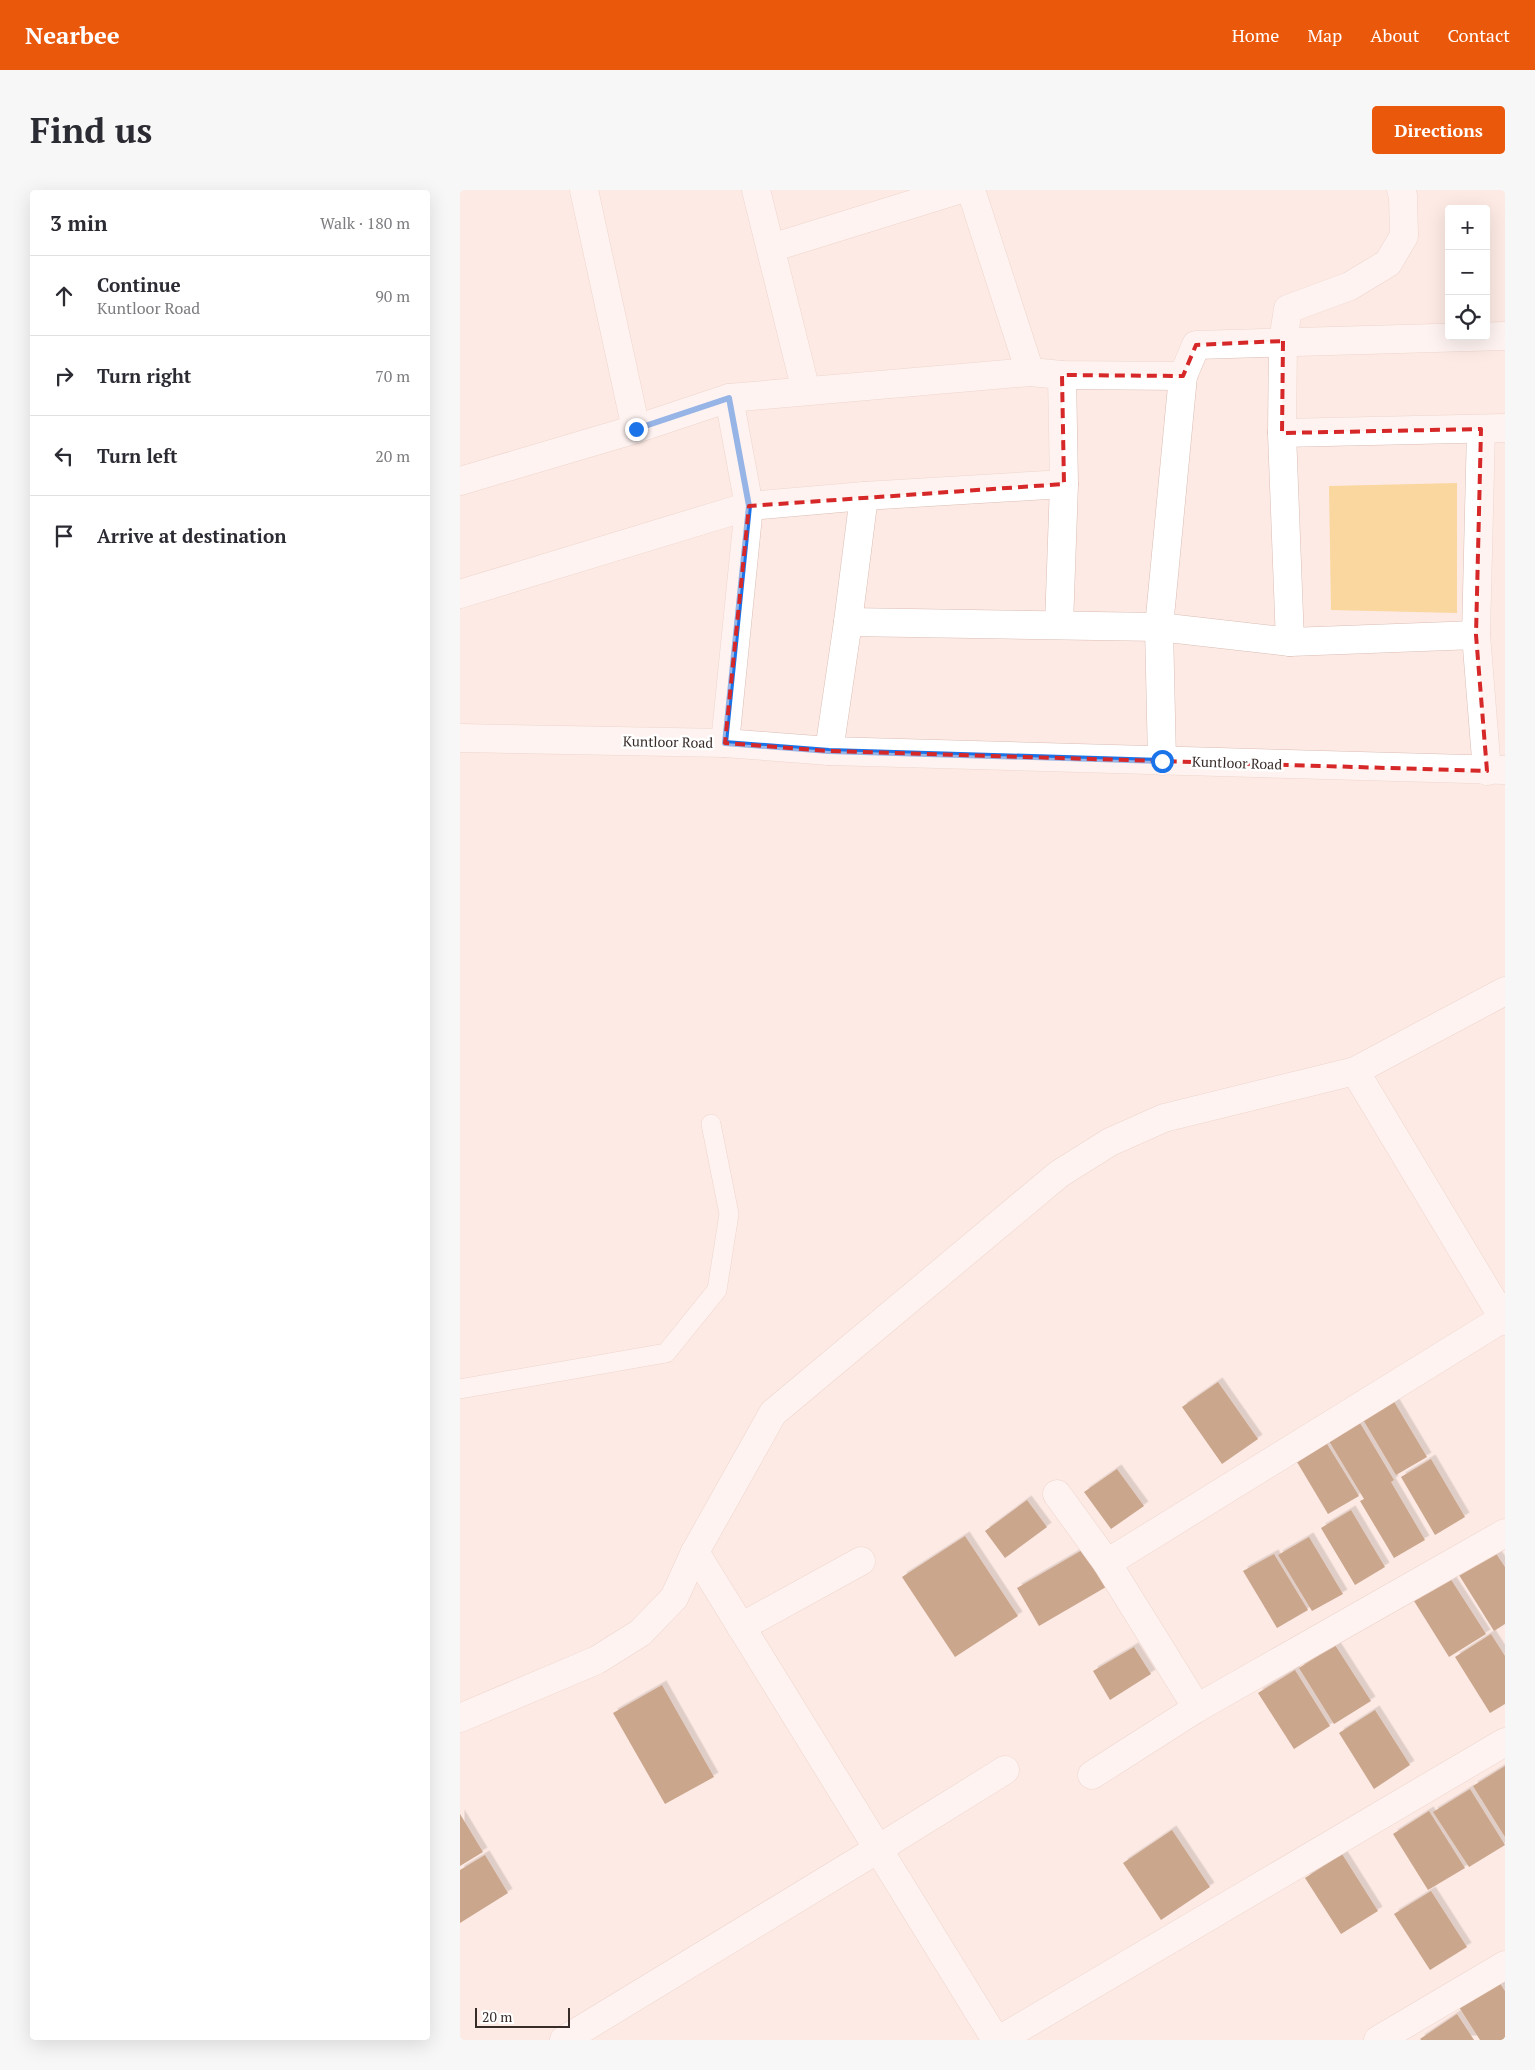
<!DOCTYPE html>
<meta charset="utf-8">
<style>
body{margin:0;font-family:"PT Serif",serif;background:#f7f7f7;color:#2b2b33}
.controls{position:absolute;right:15px;top:15px;display:grid;overflow:hidden;border-radius:5px;box-shadow:0 5px 20px #0002}
.controls button{width:45px;height:45px;display:grid;place-items:center;padding:0;border:0;border-bottom:1px solid #e1e1e2;background:#fff;color:#2b2b33;font:25px sans-serif}
.scale{position:absolute;left:15px;bottom:12px;width:95px;box-sizing:border-box;padding-left:5px;border:2px solid #382c29;border-top:0;font-size:14px;line-height:18px;white-space:nowrap;color:#382c29;-webkit-text-stroke:4px #fff;paint-order:stroke}
.stop{position:absolute;width:15px;height:15px;margin:-11px;border:4px solid #1a73e8;border-radius:50%;background:#fff}
.stop.end{background:#1a73e8;border-color:#fff;box-shadow:0 1px 5px #0008}
.list{margin:0;padding:0;list-style:none}
h2{display:flex;justify-content:space-between;align-items:center;height:65px;margin:0;padding:0 20px;font-size:21px}
h2 small{font-size:16px;font-weight:400;color:#7c7c81}
.list li{display:grid;grid-template-columns:32px 1fr auto;gap:15px;align-items:center;box-sizing:border-box;height:80px;padding:0 20px;border-top:1px solid #e1e1e2}
.list b{display:block;font-size:19px;white-space:nowrap}
.list p{margin:0;font-size:16px;white-space:nowrap;color:#7c7c81}
.list em{font-size:16px;font-style:normal;color:#7c7c81}
.icon{flex:none;width:28px;height:28px;fill:none;stroke:currentColor;stroke-width:2;stroke-linecap:round;stroke-linejoin:round}
.map{position:relative;flex:none;width:1045px;height:1850px;overflow:hidden;border-radius:5px}
header{display:flex;align-items:center;gap:30px;box-sizing:border-box;height:70px;padding:0 25px;background:#ea580c;color:#fff}
header strong{font-size:24px}
nav{display:flex;gap:28px;margin-inline-start:auto;font-size:18px}
.intro{display:flex;align-items:center;justify-content:space-between;box-sizing:border-box;height:120px;padding:0 30px}
h1{margin:0;font-size:35px}
.button{padding:12px 22px;border-radius:5px;background:#ea580c;color:#fff;font-size:18px;font-weight:700}
main{display:flex;gap:30px;padding:0 30px}
aside{flex:1;background:#fff;border-radius:5px;box-shadow:0 5px 20px #0002}
.map>svg:first-child{display:block}
.green{fill:#fad79e}
.building{fill:#8d5423;filter:url(#shadow)}
.lines{fill:none;stroke-linecap:round;stroke-linejoin:round}
.service-casing{stroke:#dbbdb4;stroke-width:20}
.minor-casing{stroke:#dbbdb4;stroke-width:29}
.tertiary-casing{stroke:#dbbdb4;stroke-width:29}
.service{stroke:#fff;stroke-width:19}
.minor{stroke:#fff;stroke-width:28}
.tertiary{stroke:#fff;stroke-width:28}
.route{stroke:#1a73e8;stroke-width:6}
.marked{fill:none;stroke:#d62828;stroke-width:4;stroke-dasharray:10 6;stroke-linejoin:round}
.labels{text-anchor:middle;stroke-width:5;stroke-linejoin:round;paint-order:stroke}
.street-label{font-size:14px;fill:#382c29;stroke:#fff}
</style>
<header>
<strong>Nearbee</strong>
<nav><a>Home</a><a>Map</a><a>About</a><a>Contact</a></nav>
</header>
<div class="intro"><h1>Find us</h1><a class="button">Directions</a></div>
<main>
<aside>
<h2>3 min<small>Walk · 180 m</small></h2>
<ul class="list">
<li><svg class="icon" aria-label="ahead" viewBox="0 0 24 24"><path d="M12 20V5M6 11l6-6 6 6"/></svg><div><b>Continue</b><p>Kuntloor Road</p></div><em>90 m</em></li>
<li><svg class="icon" aria-label="right" viewBox="0 0 24 24"><path d="M7 20v-9h11M14 6l5 5-5 5"/></svg><div><b>Turn right</b></div><em>70 m</em></li>
<li><svg class="icon" aria-label="left" viewBox="0 0 24 24"><path d="M17 20v-9H6M10 6l-5 5 5 5"/></svg><div><b>Turn left</b></div><em>20 m</em></li>
<li><svg class="icon" aria-label="arrive" viewBox="0 0 24 24"><path d="M6 21V4h12l-3 4 3 4H6"/></svg><div><b>Arrive at destination</b></div></li>
</ul>
</aside>
<div class="map">
<svg width="1045" height="1850" viewBox="0 0 1045 1850">
<defs>
<filter id="shadow"><feDropShadow dx="4.5" dy="-4.5" stdDeviation="0" flood-color="#0004"/></filter>
</defs>
<rect width="100%" height="100%" fill="#fdeae4"/>
<path class="green" d="M 997,293 L 997,423 L 871,420 L 869,296 Z"/>
<g class="building">
<path d="M 758,1192 L 798,1249 L 762,1274 L 722,1217 Z"/>
<path d="M 933,1210 L 967,1267 L 936,1285 L 902,1228 Z"/>
<path d="M 900,1233 L 934,1290 L 931,1292 L 965,1350 L 934,1368 L 900,1311 L 904,1309 L 869,1251 Z"/>
<path d="M 864,1249 L 899,1306 L 868,1324 L 834,1267 Z"/>
<path d="M 971,1269 L 1005,1327 L 975,1345 L 941,1287 Z"/>
<path d="M 657,1279 L 684,1316 L 651,1339 L 624,1302 Z"/>
<path d="M 567,1310 L 587,1337 L 545,1368 L 525,1341 Z"/>
<path d="M 891,1320 L 925,1377 L 895,1395 L 861,1338 Z"/>
<path d="M 505,1346 L 558,1426 L 495,1467 L 442,1387 Z"/>
<path d="M 849,1347 L 883,1404 L 852,1421 L 818,1365 Z"/>
<path d="M 624,1359 L 646,1397 L 579,1436 L 557,1398 Z"/>
<path d="M 1035,1362 L 1045,1377 L 1045,1434 L 1034,1441 L 999,1385 Z"/>
<path d="M 814,1364 L 848,1420 L 817,1438 L 783,1381 Z"/>
<path d="M 990,1388 L 1026,1444 L 989,1467 L 954,1411 Z"/>
<path d="M 1031,1444 L 1045,1466 L 1045,1514 L 1030,1523 L 995,1467 Z"/>
<path d="M 875,1455 L 911,1511 L 874,1534 L 839,1478 Z"/>
<path d="M 674,1457 L 691,1484 L 650,1510 L 633,1481 Z"/>
<path d="M 835,1480 L 870,1536 L 834,1559 L 798,1503 Z"/>
<path d="M 202,1495 L 254,1587 L 205,1614 L 153,1523 Z"/>
<path d="M 915,1520 L 950,1575 L 914,1599 L 879,1543 Z"/>
<path d="M 1045,1576 L 1045,1647 L 1013,1596 Z"/>
<path d="M 1010,1599 L 1045,1655 L 1009,1677 L 973,1622 Z"/>
<path d="M 969,1621 L 1005,1678 L 968,1700 L 933,1644 Z"/>
<path d="M 0,1624 L 23,1662 L 0,1676 Z"/>
<path d="M 712,1640 L 750,1697 L 701,1730 L 663,1673 Z"/>
<path d="M 882,1664 L 918,1721 L 881,1744 L 845,1688 Z"/>
<path d="M 25,1665 L 48,1703 L 0,1733 L 0,1680 Z"/>
<path d="M 971,1701 L 1007,1757 L 970,1780 L 934,1724 Z"/>
<path d="M 1039,1792 L 1045,1801 L 1045,1850 L 1020,1850 L 999,1817 Z"/>
<path d="M 997,1824 L 1014,1850 L 961,1850 L 960,1849 Z"/>
</g>
<g class="lines">
<g class="service-casing">
<path id="service" d="M 0,1199 L 206,1163 L 257,1100 L 269,1024 L 251,934"/>
</g>
<g class="minor-casing">
<g id="minor">
<path d="M 124,0 L 176,239"/>
<path d="M 296,0 L 346,201"/>
<path d="M 511,0 L 570,182"/>
<path d="M 311,58 L 498,0"/>
<path d="M 1021,239 L 1016,445 L 1027,581"/>
<path d="M 822,243 L 1045,238"/>
<path d="M 0,291 L 176,239 L 269,208 L 570,182 L 602,185 L 723,186"/>
<path d="M 0,404 L 289,316 L 404,306 L 604,294"/>
<path d="M 388,432 L 699,437 L 830,452 L 1016,445"/>
<path d="M 599,435 L 604,294 L 602,185"/>
<path d="M 830,452 L 822,243 L 823,151 L 828,119 L 890,96 L 928,73 L 944,46 L 943,6 L 941,0"/>
<path d="M 265,553 L 289,316 L 269,208"/>
<path d="M 369,561 L 388,432 L 404,306"/>
<path d="M 702,571 L 699,437 L 723,186 L 736,155 L 1045,146"/>
<path d="M 895,881 L 1045,1131"/>
<path d="M 597,1304 L 647,1373 L 737,1518"/>
<path d="M 235,1362 L 536,1850"/>
<path d="M 647,1373 L 1045,1127"/>
<path d="M 281,1437 L 401,1371"/>
<path d="M 0,1528 L 137,1470 L 180,1443 L 214,1408 L 235,1362 L 313,1223 L 599,984 L 650,952 L 704,928 L 895,881 L 1045,801"/>
<path d="M 632,1585 L 737,1518 L 1045,1343"/>
<path d="M 104,1850 L 418,1659 L 545,1580"/>
<path d="M 539,1850 L 1045,1552"/>
<path d="M 918,1850 L 1045,1775"/>
</g>
</g>
<g class="tertiary-casing">
<path id="tertiary" d="M 0,548 L 265,553 L 369,561 L 1045,580"/>
</g>
<use href="#service" class="service"/>
<use href="#minor" class="minor"/>
<use href="#tertiary" class="tertiary"/>
</g>
<g class="lines">
<path class="route" d="M 176,239 L 269,208 L 289,316 L 265,553 L 369,561 L 702,571"/>
</g>
<path d="M0 0H1045V1850H0ZM 823,151 L 822,243 L 1021,239 L 1016,445 L 1027,581 L 369,561 L 265,553 L 289,316 L 604,294 L 602,185 L 723,186 L 736,155 Z" fill="#fdeae4" fill-opacity=".55" fill-rule="evenodd"/>
<path class="marked" d="M 823,151 L 822,243 L 1021,239 L 1016,445 L 1027,581 L 369,561 L 265,553 L 289,316 L 604,294 L 602,185 L 723,186 L 736,155 Z"/>
<g class="labels">
<g class="street-label">
<text transform="translate(208 552) rotate(1)" y="5">Kuntloor Road</text>
<text transform="translate(777 573) rotate(2)" y="5">Kuntloor Road</text>
</g>
</g>
</svg>
<div class="controls">
<button>+</button>
<button>−</button>
<button><svg class="icon" aria-label="locate" viewBox="0 0 24 24"><circle cx="12" cy="12" r="6"/><path d="M12 2v4M12 18v4M2 12h4M18 12h4"/></svg></button>
</div>
<div class="scale">20 m</div>
<div class="stop" style="left:702px;top:571px"></div>
<div class="stop end" style="left:176px;top:239px"></div>
</div>
</main>
